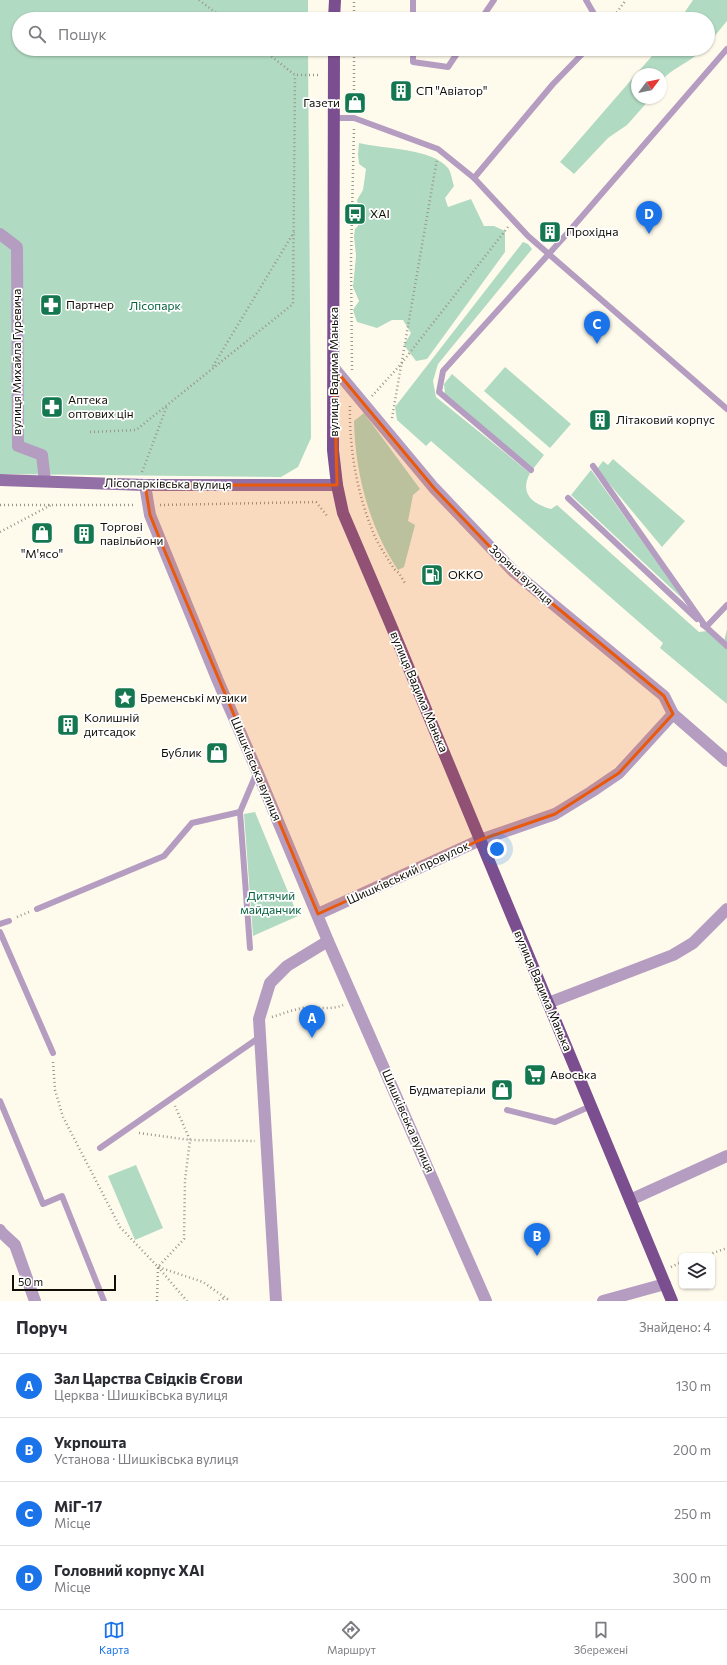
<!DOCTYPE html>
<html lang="uk">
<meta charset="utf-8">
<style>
body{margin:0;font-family:Commissioner,sans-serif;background:#f2f2f3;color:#2b2b33}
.controls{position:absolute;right:12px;bottom:12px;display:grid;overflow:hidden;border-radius:6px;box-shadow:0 1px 3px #0004}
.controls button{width:36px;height:36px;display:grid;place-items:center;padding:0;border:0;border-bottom:1px solid #e1e1e2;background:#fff;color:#2b2b33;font:20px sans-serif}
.compass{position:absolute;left:631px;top:68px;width:36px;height:36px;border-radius:50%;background:#fff;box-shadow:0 1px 3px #0004;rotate:58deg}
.scale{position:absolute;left:12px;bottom:10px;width:104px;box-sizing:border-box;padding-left:4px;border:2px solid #100e06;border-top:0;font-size:11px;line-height:14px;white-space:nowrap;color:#100e06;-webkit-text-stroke:3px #fff;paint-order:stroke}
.you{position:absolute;left:497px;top:849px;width:14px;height:14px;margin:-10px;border:3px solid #fff;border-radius:50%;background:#1a73e8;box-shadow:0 0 0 6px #1a73e833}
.badge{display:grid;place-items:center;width:26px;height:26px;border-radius:50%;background:#1a73e8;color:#fff;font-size:13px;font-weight:700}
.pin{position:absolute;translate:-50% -33px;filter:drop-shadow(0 1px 2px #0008)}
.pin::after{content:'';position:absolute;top:21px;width:14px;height:12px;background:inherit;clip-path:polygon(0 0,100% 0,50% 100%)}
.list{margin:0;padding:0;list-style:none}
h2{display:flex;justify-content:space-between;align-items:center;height:52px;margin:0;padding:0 16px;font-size:17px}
h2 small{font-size:13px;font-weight:400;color:#7c7c81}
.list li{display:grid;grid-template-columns:26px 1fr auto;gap:12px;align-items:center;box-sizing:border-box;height:64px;padding:0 16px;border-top:1px solid #e1e1e2}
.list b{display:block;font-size:15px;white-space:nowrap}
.list p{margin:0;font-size:13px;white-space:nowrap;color:#7c7c81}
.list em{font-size:13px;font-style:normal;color:#7c7c81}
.icon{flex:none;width:22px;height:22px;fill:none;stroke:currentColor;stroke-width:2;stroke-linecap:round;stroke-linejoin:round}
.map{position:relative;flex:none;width:727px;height:1301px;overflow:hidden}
.search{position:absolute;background:#fff;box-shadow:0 1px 3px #0004;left:12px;right:12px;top:12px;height:44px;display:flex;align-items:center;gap:10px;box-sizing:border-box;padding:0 14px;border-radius:22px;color:#7c7c81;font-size:15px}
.sheet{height:308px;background:#fff}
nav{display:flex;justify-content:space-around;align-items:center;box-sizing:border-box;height:56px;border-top:1px solid #e1e1e2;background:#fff;font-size:11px;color:#7c7c81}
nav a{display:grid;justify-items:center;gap:2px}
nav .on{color:#1a73e8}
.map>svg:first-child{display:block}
.green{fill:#b1dac2}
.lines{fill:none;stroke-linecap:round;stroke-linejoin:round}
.path{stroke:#99968a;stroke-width:2.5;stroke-dasharray:1 3;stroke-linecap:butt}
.lane{stroke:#b59dc2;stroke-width:6}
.street{stroke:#b59dc2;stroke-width:12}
.secondary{stroke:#9370a5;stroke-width:12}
.primary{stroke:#7b4f8f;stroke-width:12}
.marked{fill:#e8590c;fill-opacity:0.2;stroke:#e8590c;stroke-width:3;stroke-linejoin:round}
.labels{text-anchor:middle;stroke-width:3.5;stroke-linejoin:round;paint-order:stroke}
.poi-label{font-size:12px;fill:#100e06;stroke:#fff;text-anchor:start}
.park-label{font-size:12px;fill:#06633e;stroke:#fff}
.street-label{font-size:12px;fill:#100e06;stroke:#fff}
</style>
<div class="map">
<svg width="727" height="1301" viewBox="0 0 727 1301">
<rect width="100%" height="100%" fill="#fffbec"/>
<g class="green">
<path d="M 0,0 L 308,0 L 308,19 L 19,19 L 19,49 L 308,49 L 311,438 L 298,467 L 281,477 L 0,474 Z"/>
<path d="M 693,0 L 727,0 L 727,21 L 708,44 L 708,19 L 680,19 Z"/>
<path d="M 658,49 L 703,49 C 692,62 669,69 661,82 L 661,74 L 637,74 L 637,98 L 651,98 L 627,125 L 608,138 L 574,174 L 560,162 Z"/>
<path d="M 359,143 C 383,149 432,148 448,168 C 451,172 452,180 454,186 L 445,198 L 448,207 L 471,199 L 484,226 L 494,226 L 505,231 L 505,252 L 427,359 L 416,361 L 404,345 L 411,333 L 403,320 L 392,320 L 377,328 L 357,322 L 353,310 L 359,301 L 353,287 L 356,256 L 354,236 L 355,229 L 358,226 L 359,209 L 357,200 L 363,190 L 366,169 L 359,164 L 358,154 Z"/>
<path d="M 523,242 L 528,244 L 532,249 L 438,364 L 433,381 L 436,397 L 530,473 C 519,494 533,504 551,509 L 557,505 L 699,632 L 707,631 L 724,641 L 727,629 L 727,704 L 660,648 L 663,643 L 431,441 L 426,446 L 397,420 L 395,407 Z"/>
<path d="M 505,367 L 571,424 L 550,448 L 484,391 Z"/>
<path d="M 452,374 L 544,455 L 533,469 L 445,394 L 444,384 Z"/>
<path d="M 364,413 L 420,489 L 413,495 L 408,521 L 415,525 L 404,567 L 398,570 C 369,527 355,472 354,421 Z"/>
<path d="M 613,459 L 685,521 L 662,547 L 597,469 L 603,461 L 608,465 Z"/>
<path d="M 591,470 L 686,602 L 571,495 Z"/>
<path d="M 255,812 L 298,916 L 253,936 L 244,814 Z"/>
<path d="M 136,1165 L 163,1228 L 135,1240 L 108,1176 Z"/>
</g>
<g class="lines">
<g class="path">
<path d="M 199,0 L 224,19"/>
<path d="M 354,19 L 354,0"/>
<path d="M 612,19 L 626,0"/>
<path d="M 262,49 L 295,75 L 321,75"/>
<path d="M 354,49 L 354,108"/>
<path d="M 213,366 L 294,232"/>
<path d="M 352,370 L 351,260 L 354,127"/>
<path d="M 372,396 L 401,364 L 508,227"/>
<path d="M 350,406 C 349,448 357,493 373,532 C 378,545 387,557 394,569 L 399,573 L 406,585"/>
<path d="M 392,418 L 437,159"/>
<path d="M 90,432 L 136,430 L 293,304 L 295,75"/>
<path d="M 142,472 L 167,406"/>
<path d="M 0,505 L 135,505"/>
<path d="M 160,505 L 316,502 L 328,517"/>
<path d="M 0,532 L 51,505"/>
<path d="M 17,917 L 29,912"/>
<path d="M 272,1017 C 282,1014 292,1010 302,1008 C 316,1006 330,1011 343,1005"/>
<path d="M 53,1062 L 55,1090 L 63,1117 L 120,1227 L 158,1267 L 203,1282 L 230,1301"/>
<path d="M 139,1133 L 190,1140 L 255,1141"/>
<path d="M 705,1256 L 727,1248"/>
<path d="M 158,1267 L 187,1301"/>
<path d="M 671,1267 L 682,1262"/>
<path d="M 157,1301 L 158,1267 L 184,1239 L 185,1180 L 190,1140 L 175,1106"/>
<path d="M 219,1301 L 226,1297"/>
</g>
<g class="lane">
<path d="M 586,0 L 597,19"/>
<path d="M 413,19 L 413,0"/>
<path d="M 481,19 L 494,0"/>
<path d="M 413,49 L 413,62 L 448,67 L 460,49"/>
<path d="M 334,118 L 354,118 L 438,149 L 474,178 L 528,236 L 727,409"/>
<path d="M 474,178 L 553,84 L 587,49"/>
<path d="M 593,466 L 706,627 L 727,646"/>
<path d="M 531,470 L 439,392 L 443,371 L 565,236 L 727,49"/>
<path d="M 568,498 L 697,619"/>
<path d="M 703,625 L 706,627 L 727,605"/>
<path d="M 37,909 L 164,856 L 192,823 L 240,812"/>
<path d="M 0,924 L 9,921"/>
<path d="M 0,932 L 53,1053"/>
<path d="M 250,948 L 240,812 L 257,772"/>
<path d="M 0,1101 L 43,1204 L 62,1196 L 104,1301"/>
<path d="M 507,1110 L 555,1122 L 591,1106"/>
<path d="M 100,1148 L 260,1037"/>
</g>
<g class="street">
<path d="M 0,234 L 17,247 L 18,446 L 42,455 L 45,481"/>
<path d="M 334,368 L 434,488 L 514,572 L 664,696 L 673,714 L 727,761"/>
<path d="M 145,485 L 150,515 L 218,681 L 257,771 L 328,941 L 486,1301"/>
<path d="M 318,914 L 480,840 L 555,814 L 591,792 L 619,773 L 673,714"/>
<path d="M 548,1003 L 673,955 L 693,943 L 727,909"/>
<path d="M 630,1200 L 727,1156"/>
<path d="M 0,1230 L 2,1233 L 15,1245 L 35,1301"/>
<path d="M 276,1301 L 259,1019 L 270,983 L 287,966 L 328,941"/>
<path d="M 603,1301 L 665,1284"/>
</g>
<path class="secondary" d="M 0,480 L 145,485 L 337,485"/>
<g class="primary">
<path d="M 334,19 L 335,0"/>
<path d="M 334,49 L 333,450 L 337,485 L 343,513 L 390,623 L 672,1301"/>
</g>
</g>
<path class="marked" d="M 334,368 L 434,488 L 514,572 L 664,696 L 673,714 L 619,773 L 555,814 L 480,840 L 318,914 L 163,547 L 150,515 L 145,485 L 337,485 Z"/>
<defs>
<g id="building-square" transform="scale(1.15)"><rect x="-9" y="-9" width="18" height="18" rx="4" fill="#14774f" stroke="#fff"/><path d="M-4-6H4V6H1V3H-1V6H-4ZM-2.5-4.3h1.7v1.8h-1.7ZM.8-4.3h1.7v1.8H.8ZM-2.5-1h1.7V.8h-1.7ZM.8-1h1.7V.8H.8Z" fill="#fff"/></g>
<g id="shop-square" transform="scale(1.15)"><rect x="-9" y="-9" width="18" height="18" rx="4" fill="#14774f" stroke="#fff"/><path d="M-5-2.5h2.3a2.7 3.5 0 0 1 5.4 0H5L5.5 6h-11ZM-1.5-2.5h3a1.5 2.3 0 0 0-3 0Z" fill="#fff"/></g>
<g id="bus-square" transform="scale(1.15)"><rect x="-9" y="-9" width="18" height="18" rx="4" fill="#14774f" stroke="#fff"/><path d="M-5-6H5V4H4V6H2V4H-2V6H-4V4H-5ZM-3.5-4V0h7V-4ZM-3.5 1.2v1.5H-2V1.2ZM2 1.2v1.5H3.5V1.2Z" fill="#fff"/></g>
<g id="pharmacy-square" transform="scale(1.15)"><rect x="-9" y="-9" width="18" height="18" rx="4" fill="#14774f" stroke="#fff"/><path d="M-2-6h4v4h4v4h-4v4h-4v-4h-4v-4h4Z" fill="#fff"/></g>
<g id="fuel-square" transform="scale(1.15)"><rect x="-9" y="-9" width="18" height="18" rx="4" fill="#14774f" stroke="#fff"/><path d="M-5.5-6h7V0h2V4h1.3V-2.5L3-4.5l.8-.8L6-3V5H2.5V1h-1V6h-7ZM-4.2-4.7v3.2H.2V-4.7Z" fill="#fff"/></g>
<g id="sight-square" transform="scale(1.15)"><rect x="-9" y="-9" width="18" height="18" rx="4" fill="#14774f" stroke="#fff"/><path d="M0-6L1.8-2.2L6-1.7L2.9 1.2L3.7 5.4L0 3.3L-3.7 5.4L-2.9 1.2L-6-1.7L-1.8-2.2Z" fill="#fff"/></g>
<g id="supermarket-square" transform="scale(1.15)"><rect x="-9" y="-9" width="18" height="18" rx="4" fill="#14774f" stroke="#fff"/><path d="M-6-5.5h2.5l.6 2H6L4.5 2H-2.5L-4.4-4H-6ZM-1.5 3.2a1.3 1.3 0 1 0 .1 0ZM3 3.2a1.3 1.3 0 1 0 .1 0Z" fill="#fff"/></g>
</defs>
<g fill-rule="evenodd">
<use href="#building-square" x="401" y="91"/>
<use href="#shop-square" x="355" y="103"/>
<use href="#bus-square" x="355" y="214"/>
<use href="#building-square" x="550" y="232"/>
<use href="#pharmacy-square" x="51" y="305"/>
<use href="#pharmacy-square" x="52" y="407"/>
<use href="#building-square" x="600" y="420"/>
<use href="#shop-square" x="42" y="533"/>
<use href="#building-square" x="84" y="534"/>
<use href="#fuel-square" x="432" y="575"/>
<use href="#sight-square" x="125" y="698"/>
<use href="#building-square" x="68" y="725"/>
<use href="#shop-square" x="217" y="753"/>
<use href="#supermarket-square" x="535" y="1075"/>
<use href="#shop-square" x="502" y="1090"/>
</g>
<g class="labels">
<g class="poi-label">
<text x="416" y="95">СП "Авіатор"</text>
<text x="340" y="107" text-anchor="end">Газети</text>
<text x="370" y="218">ХАІ</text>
<text x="566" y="236">Прохідна</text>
<text x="66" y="309">Партнер</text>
<text x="68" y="404">Аптека<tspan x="68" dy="14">оптових цін</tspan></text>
<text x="616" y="424">Літаковий корпус</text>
<text x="100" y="531">Торгові<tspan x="100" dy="14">павільйони</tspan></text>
<text x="42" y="558" text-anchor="middle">"М'ясо"</text>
<text x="448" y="579">ОККО</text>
<text x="140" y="702">Бременські музики</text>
<text x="84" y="722">Колишній<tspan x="84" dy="14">дитсадок</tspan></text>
<text x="202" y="757" text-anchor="end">Бублик</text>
<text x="550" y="1079">Авоська</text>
<text x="486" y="1094" text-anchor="end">Будматеріали</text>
</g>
<g class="park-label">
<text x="155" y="310">Лісопарк</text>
<text x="271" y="900">Дитячий<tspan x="271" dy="14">майданчик</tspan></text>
</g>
<g class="street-label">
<text transform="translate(17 362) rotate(-90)" y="4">вулиця Михайла Гуревича</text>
<text transform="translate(334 372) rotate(-90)" y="4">вулиця Вадима Манька</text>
<text transform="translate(168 484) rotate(1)" y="4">Лісопарківська вулиця</text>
<text transform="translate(521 575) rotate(43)" y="4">Зоряна вулиця</text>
<text transform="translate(419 692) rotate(67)" y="4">вулиця Вадима Манька</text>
<text transform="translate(256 769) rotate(67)" y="4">Шишківська вулиця</text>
<text transform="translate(408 873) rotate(-25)" y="4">Шишківський провулок</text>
<text transform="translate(543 991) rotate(67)" y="4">вулиця Вадима Манька</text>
<text transform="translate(408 1121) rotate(66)" y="4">Шишківська вулиця</text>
</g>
</g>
</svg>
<div class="controls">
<button><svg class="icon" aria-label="layers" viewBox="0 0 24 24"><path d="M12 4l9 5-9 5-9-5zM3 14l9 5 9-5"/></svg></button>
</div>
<svg class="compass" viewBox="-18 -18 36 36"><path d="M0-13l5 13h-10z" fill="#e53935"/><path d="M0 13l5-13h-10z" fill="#7c7c81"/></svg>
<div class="scale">50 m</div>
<div class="you"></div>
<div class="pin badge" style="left:312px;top:1038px">A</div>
<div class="pin badge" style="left:537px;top:1256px">B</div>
<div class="pin badge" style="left:597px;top:344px">C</div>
<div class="pin badge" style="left:649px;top:234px">D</div>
<div class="search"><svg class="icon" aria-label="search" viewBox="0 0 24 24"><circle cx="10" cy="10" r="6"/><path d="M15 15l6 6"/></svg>Пошук</div>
</div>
<section class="sheet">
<h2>Поруч<small>Знайдено: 4</small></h2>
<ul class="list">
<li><span class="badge">A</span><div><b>Зал Царства Свідків Єгови</b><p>Церква · Шишківська вулиця</p></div><em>130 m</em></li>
<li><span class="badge">B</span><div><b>Укрпошта</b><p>Установа · Шишківська вулиця</p></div><em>200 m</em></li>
<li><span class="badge">C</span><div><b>МіГ-17</b><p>Місце</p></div><em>250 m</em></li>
<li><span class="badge">D</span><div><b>Головний корпус ХАІ</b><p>Місце</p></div><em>300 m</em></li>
</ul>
</section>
<nav>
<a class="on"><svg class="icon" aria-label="map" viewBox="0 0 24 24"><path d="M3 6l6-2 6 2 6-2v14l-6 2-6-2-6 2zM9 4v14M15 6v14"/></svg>Карта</a>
<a><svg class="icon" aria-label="directions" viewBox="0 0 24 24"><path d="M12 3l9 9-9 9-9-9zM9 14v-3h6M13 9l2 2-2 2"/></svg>Маршрут</a>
<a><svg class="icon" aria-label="saved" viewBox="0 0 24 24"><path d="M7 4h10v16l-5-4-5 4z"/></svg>Збережені</a>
</nav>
